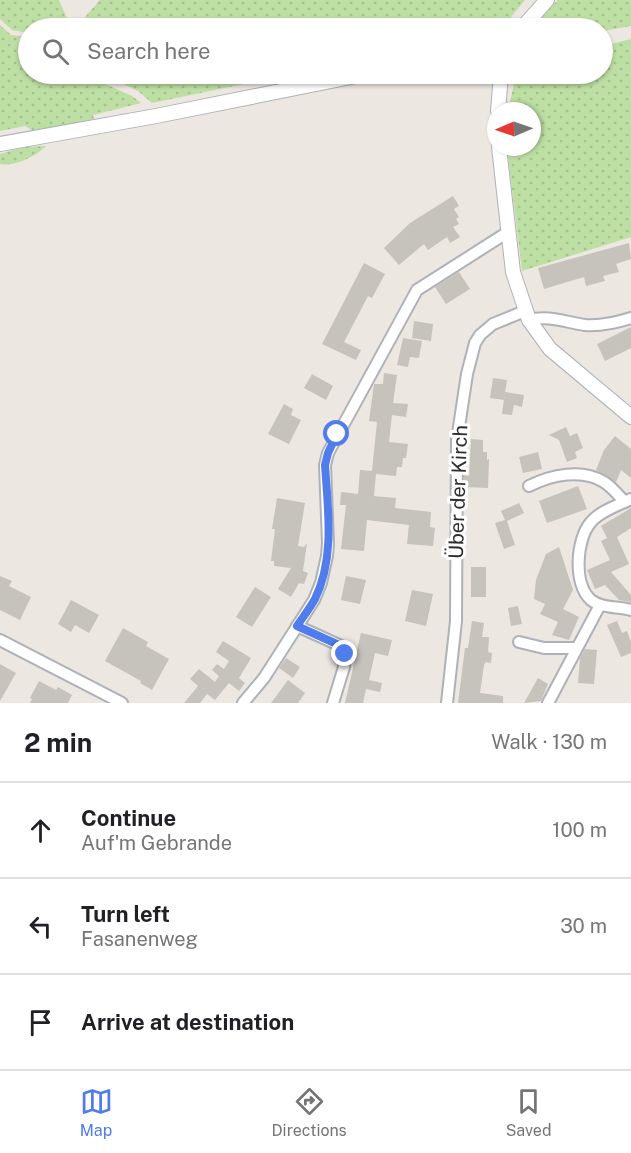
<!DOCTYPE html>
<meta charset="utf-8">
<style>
body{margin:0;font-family:"Public Sans",sans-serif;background:#f2f2f2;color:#202124}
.compass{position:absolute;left:487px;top:102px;width:54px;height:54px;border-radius:50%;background:#fff;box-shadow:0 2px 4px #0004;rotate:268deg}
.stop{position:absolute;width:18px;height:18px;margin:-14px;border:4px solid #507cec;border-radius:50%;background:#fff}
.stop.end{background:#507cec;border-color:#fff;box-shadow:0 2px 6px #0008}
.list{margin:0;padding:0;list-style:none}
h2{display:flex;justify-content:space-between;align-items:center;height:78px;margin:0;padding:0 24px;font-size:26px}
h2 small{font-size:20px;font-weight:400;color:#757577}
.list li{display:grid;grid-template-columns:39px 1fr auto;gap:18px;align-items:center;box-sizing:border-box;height:96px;padding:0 24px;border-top:2px solid #e0e0e0}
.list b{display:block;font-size:22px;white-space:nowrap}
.list p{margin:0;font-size:20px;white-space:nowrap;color:#757577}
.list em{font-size:20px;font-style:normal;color:#757577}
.icon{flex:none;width:33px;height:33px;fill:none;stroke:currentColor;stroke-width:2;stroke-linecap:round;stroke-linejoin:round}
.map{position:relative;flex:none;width:631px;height:703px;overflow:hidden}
.search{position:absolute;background:#fff;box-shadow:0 2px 4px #0004;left:18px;right:18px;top:18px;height:66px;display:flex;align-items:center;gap:15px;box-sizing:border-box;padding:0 21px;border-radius:33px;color:#757577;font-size:22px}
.sheet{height:366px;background:#fff}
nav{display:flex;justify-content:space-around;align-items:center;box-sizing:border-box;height:84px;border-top:2px solid #e0e0e0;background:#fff;font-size:16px;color:#757577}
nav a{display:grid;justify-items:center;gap:3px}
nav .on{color:#507cec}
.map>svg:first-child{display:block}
.grass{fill:url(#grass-dots)}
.building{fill:#c6c2bc}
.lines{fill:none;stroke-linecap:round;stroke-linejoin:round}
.minor-casing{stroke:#aeb1b8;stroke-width:14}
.tertiary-casing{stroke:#aeb1b8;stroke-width:16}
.minor{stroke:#fff;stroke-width:10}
.tertiary{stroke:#fff;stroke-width:14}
.route{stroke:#507cec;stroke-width:8}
.labels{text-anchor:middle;stroke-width:6;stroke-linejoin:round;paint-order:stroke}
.street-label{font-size:20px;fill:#2d2d2d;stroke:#fff}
</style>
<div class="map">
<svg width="631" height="703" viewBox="0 0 631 703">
<defs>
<pattern id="grass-dots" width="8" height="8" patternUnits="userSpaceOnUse" patternTransform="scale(1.5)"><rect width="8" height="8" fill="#bddfa3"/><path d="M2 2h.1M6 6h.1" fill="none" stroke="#a3c08d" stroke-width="1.8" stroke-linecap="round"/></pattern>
</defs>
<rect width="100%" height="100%" fill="#ede7e1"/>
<g class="grass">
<path d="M 0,0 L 59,0 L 69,23 L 57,28 L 28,28 L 28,33 L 12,30 L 0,19 Z"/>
<path d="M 100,0 L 525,0 L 502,28 L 80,28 L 78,25 Z"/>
<path d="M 558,0 L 631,0 L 631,26 L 603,31 L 602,28 L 530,28 Z"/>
<path d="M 0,25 L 11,35 L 28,37 L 28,74 L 83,74 L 132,96 L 141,103 L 93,115 L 94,119 L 70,125 L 32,130 L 25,126 L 0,131 Z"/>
<path d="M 631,39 L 631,237 L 522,271 L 507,147 L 532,147 L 532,111 L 508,111 L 514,84 L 521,74 L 602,74 L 603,46 Z"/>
<path d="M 102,74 L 101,74 L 292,74 L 152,103 L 138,91 Z"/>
<path d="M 46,146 C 36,156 15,167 0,164 L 0,154 L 22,147 Z"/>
</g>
<g class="building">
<path d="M 453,196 L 459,206 L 454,209 L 459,217 L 456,219 L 459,224 L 453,227 L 460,237 L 450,243 L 447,237 L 428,250 L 424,244 L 399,265 L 384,248 L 410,223 Z"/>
<path d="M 629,243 L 631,259 L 616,264 L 619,272 L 603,276 L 605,281 L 586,286 L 584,277 L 544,289 L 538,268 Z"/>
<path d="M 364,263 L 385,274 L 372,298 L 368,296 L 344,342 L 361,350 L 356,360 L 322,344 Z"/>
<path d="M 459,272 L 470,289 L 446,304 L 435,287 Z"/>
<path d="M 414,321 L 433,324 L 431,341 L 412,338 Z"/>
<path d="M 631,327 L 631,348 L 605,361 L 597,344 Z"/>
<path d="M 403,338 L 422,341 L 419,358 L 410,357 L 408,367 L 397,365 Z"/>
<path d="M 384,373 L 397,375 L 393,403 L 408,404 L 406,417 L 392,415 L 389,442 L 408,444 L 406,458 L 403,458 L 402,467 L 397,467 L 396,476 L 376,474 L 374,496 L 396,498 L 395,508 L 431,512 L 430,527 L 435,528 L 433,546 L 407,544 L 409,525 L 367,520 L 364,551 L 341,549 L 346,505 L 340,505 L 341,492 L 358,494 L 360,470 L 372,471 L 377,422 L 369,421 L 374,384 L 383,384 Z"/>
<path d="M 312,374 L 333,386 L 326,400 L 304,388 Z"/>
<path d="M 493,378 L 507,380 L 504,400 L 490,398 Z"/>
<path d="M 505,392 L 524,395 L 522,407 L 514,405 L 512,415 L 502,414 Z"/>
<path d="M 284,404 L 293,409 L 291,415 L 301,420 L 289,444 L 268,434 Z"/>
<path d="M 566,427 L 570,436 L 577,433 L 583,448 L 575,452 L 577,458 L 567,462 L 559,440 L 549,435 Z"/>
<path d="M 615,436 L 631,449 L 631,478 L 621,470 L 616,482 L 596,470 L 604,450 Z"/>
<path d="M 471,439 L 483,440 L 483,452 L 487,452 L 487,460 L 489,459 L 488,488 L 464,487 L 464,475 L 469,476 Z"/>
<path d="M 538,452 L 542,469 L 523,473 L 519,457 Z"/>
<path d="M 578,486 L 587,509 L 547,523 L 539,501 Z"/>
<path d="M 277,498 L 305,503 L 298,546 L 304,547 L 307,543 L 303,571 L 308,573 L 304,584 L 299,583 L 291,597 L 278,589 L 291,568 L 274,566 L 274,561 L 271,561 L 275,529 L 272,529 Z"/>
<path d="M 519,503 L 524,513 L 507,521 L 515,545 L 504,549 L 495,523 L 505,520 L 501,511 Z"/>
<path d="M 631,508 L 631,528 L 617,537 L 629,564 L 611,572 L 631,595 L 631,602 L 619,600 L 605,585 L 595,589 L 587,570 L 610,560 L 601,541 L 607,538 L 601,526 Z"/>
<path d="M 559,547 L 573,590 L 563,609 L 579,617 L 569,640 L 552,635 L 558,622 L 540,614 L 545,604 L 534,599 L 536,580 L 546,554 Z"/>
<rect x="471" y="567" width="15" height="30"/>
<path d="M 0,576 L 12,581 L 9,586 L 31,597 L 20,620 L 0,610 Z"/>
<path d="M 346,576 L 366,580 L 360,604 L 341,600 Z"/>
<path d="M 255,587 L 271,597 L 252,627 L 236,617 Z"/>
<path d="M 412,590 L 433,594 L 426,626 L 405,621 Z"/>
<path d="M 71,600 L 99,615 L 89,633 L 75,625 L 71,632 L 58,624 Z"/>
<path d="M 518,606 L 522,624 L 511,626 L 508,608 Z"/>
<path d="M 472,621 L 484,623 L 482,637 L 489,637 L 488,652 L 492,653 L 491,663 L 486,662 L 484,665 L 480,693 L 503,696 L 503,703 L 458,703 L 465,648 L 468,648 Z"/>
<path d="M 617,621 L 622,633 L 627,631 L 631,642 L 631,653 L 621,657 L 607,625 Z"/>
<path d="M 123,628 L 148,642 L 146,646 L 169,659 L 152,690 L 140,683 L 141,681 L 105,661 Z"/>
<path d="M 361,633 L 392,640 L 388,656 L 375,653 L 369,680 L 382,683 L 380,692 L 366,689 L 363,703 L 345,703 Z"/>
<path d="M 223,641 L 251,658 L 239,678 L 245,683 L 239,691 L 229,683 L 215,700 L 207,694 L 200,703 L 184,703 L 198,686 L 190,679 L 199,669 L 215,682 L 219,676 L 212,670 L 217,664 L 224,669 L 229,661 L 216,652 Z"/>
<path d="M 585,649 L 597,650 L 594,684 L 578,683 L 580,658 Z"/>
<path d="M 286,658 L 300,667 L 293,678 L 279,668 Z"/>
<path d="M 0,664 L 16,673 L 0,701 Z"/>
<path d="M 538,678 L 548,684 L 541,701 L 524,703 Z"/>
<path d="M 288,680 L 305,693 L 298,703 L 271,703 Z"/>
<path d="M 39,681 L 56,690 L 58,687 L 72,695 L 68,703 L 30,703 L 32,699 L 30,698 Z"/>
</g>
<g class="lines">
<g class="minor-casing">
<g id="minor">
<path d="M 529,320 C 548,315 565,322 585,325 C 601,326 616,323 631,318"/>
<path d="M 529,486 C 551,475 582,468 604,482 C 612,487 618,495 625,502"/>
<path d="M 631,499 C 619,505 600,511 591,522 C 576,539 573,584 591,600 C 602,609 619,606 631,610"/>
<path d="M 297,626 L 339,645 L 345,654 L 344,667 L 333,703"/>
<path d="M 0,640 L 122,703"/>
<path d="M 519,642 L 544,648 L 576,648"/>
<path d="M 243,703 L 264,678 L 314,600 L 321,583 L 327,556 L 328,543 L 325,465 L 328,453 L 417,290 L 508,232"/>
<path d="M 447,703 L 456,621 L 457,440 L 467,374 L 475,343 L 480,335 L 493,324 L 525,311"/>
<path d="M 548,703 L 600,605"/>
</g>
</g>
<g class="tertiary-casing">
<g id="tertiary">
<path d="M 522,28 L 547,0"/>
<path d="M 498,111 L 501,74"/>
<path d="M 0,144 L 156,116 L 366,74"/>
<path d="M 499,147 L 513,272 L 529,320 L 550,349 L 631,417"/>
</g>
</g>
<use href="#minor" class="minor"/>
<use href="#tertiary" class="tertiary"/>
</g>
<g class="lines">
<path class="route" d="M 337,434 L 328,453 L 325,465 C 328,509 335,558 315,599 C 310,608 303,617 297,626 L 339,645 L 345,654"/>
</g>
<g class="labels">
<g class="street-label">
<text transform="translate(458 492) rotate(-88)" y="7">Über der Kirch</text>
</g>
</g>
</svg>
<svg class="compass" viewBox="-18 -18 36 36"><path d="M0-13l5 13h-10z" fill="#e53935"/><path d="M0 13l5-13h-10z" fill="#757577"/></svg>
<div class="stop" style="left:337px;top:434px"></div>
<div class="stop end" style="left:345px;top:654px"></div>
<div class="search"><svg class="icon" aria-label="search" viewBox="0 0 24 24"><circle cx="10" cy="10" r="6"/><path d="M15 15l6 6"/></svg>Search here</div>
</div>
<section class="sheet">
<h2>2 min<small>Walk · 130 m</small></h2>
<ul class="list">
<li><svg class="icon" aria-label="ahead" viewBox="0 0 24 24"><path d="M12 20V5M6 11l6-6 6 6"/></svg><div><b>Continue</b><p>Auf'm Gebrande</p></div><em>100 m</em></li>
<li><svg class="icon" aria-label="left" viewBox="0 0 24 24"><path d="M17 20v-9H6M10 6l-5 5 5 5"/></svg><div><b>Turn left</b><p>Fasanenweg</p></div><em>30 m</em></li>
<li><svg class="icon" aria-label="arrive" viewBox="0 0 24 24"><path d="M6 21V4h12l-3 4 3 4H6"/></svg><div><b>Arrive at destination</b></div></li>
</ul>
</section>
<nav>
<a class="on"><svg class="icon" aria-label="map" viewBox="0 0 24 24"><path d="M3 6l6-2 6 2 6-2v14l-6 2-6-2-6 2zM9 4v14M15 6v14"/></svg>Map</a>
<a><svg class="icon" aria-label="directions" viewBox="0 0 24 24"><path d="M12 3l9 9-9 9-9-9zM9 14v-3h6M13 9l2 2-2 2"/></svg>Directions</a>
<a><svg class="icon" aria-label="saved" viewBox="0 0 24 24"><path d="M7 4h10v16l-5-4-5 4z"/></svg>Saved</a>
</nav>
